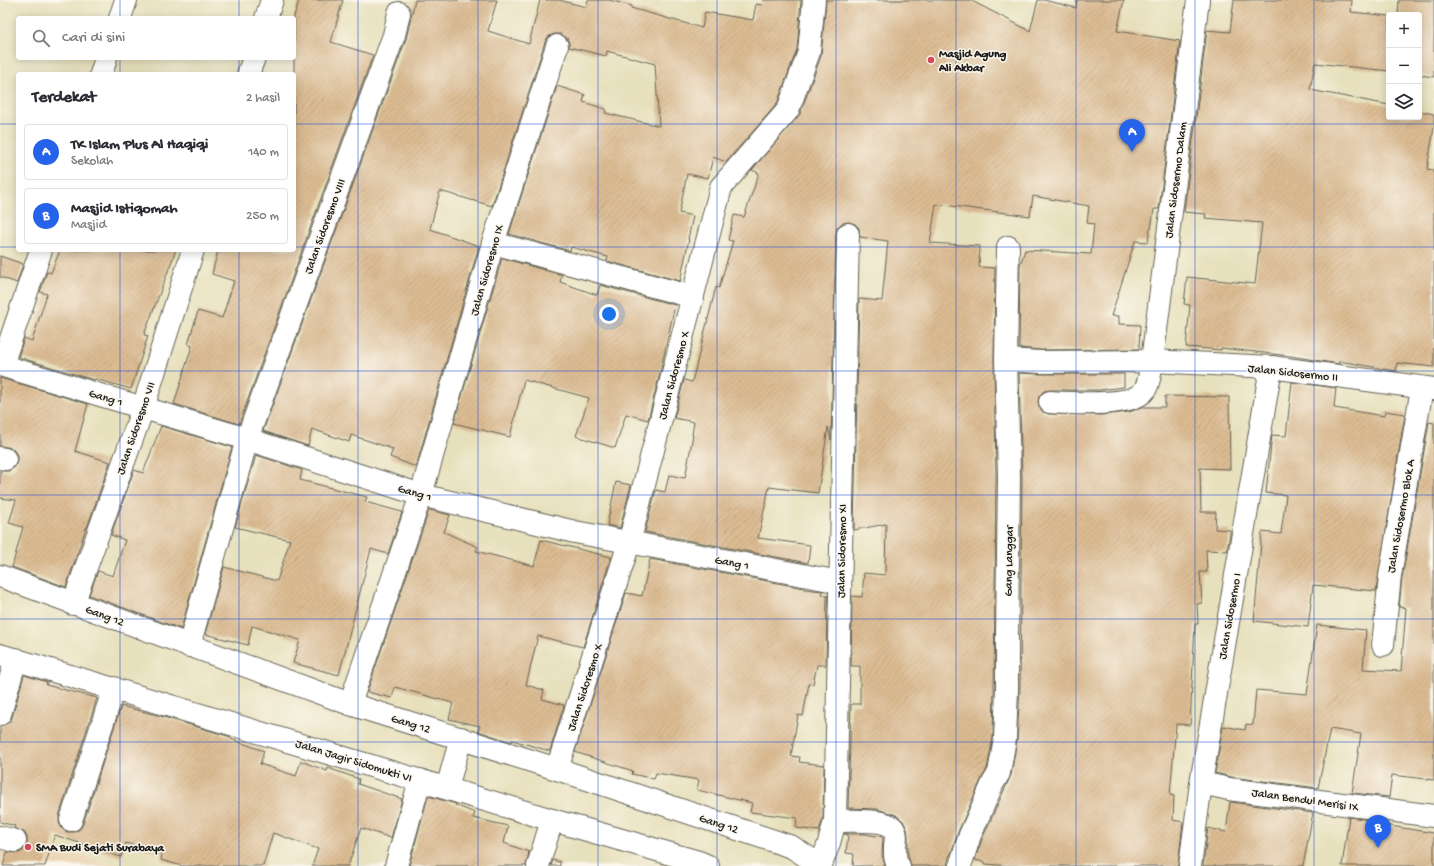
<!DOCTYPE html>
<html lang="id">
<meta charset="utf-8">
<style>
body{margin:0;font-family:"Gochi Hand",sans-serif;background:#f7f7f7;color:#2b2b33}
.controls{position:absolute;right:12px;top:12px;display:grid;overflow:hidden;border-radius:4px;box-shadow:0 2px 10px #0003}
.controls button{width:36px;height:36px;display:grid;place-items:center;padding:0;border:0;border-bottom:1px solid #e1e1e2;background:#fff;color:#2b2b33;font:20px sans-serif}
.you{position:absolute;left:609px;top:314px;width:14px;height:14px;margin:-10px;border:3px solid #fff;border-radius:50%;background:#1a73e8;box-shadow:0 0 0 6px #1a73e833}
.badge{display:grid;place-items:center;width:26px;height:26px;border-radius:50%;background:#2563eb;color:#fff;font-size:13px;font-weight:700}
.pin{position:absolute;translate:-50% -33px;filter:drop-shadow(0 1px 2px #0008)}
.pin::after{content:'';position:absolute;top:21px;width:14px;height:12px;background:inherit;clip-path:polygon(0 0,100% 0,50% 100%)}
.list{margin:0;padding:0;list-style:none}
h2{display:flex;justify-content:space-between;align-items:center;height:52px;margin:0;padding:0 16px;font-size:17px}
h2 small{font-size:13px;font-weight:400;color:#7c7c81}
.list li{display:grid;grid-template-columns:26px 1fr auto;gap:12px;align-items:center;box-sizing:border-box;height:56px;margin:0 8px 8px;padding:0 8px;border:1px solid #e1e1e2;border-radius:4px}
.list b{display:block;font-size:15px;white-space:nowrap}
.list p{margin:0;font-size:13px;white-space:nowrap;color:#7c7c81}
.list em{font-size:13px;font-style:normal;color:#7c7c81}
.icon{flex:none;width:22px;height:22px;fill:none;stroke:currentColor;stroke-width:2;stroke-linecap:round;stroke-linejoin:round}
.map{position:relative;flex:none;width:1434px;height:866px;overflow:hidden}
.search{position:absolute;background:#fff;box-shadow:0 2px 10px #0003;left:16px;top:16px;width:280px;height:44px;display:flex;align-items:center;gap:10px;box-sizing:border-box;padding:0 14px;border-radius:4px;color:#7c7c81;font-size:15px}
.panel{position:absolute;background:#fff;box-shadow:0 2px 10px #0003;left:16px;top:72px;width:280px;height:180px;border-radius:4px}
.map>svg:first-child{display:block}
.built{fill:#ecd7ba}
.building{fill:url(#building-hatch)}
.lines{fill:none;stroke-linecap:round;stroke-linejoin:round}
.minor-casing{stroke:#636154;stroke-width:24}
.minor{stroke:#fff;stroke-width:22}
.grid{fill:none;stroke:#1d4ed8;stroke-width:1;stroke-opacity:0.55}
.poi-dot{fill:#d1495b;stroke:#fbf7ec;stroke-width:1.5}
.labels{text-anchor:middle;stroke-width:3;stroke-linejoin:round;paint-order:stroke}
.poi-label{font-size:12px;font-weight:bold;fill:#1c1c1c;stroke:#fbf7ec;text-anchor:start}
.street-label{font-size:12px;fill:#1c1c1c;stroke:#fbf7ec}
</style>
<div class="map">
<svg width="1434" height="866" viewBox="0 0 1434 866">
<defs>
<pattern id="building-hatch" width="6" height="6" patternUnits="userSpaceOnUse"><rect width="6" height="6" fill="#dcbc93"/><path d="M-1 1l2-2M0 6l6-6M5 7l2-2" fill="none" stroke="#bca17e"/></pattern>
</defs>
<rect width="100%" height="100%" fill="#fbf7ec"/>
<filter id="ink" filterUnits="userSpaceOnUse"><feTurbulence type="fractalNoise" baseFrequency=".025" numOctaves="2"/><feDisplacementMap in="SourceGraphic" scale="8" xChannelSelector="R" yChannelSelector="G"/><feConvolveMatrix kernelMatrix="1 2 1 2 8 2 1 2 1" color-interpolation-filters="sRGB"/></filter>
<filter id="wash" filterUnits="userSpaceOnUse"><feTurbulence type="fractalNoise" baseFrequency=".012" numOctaves="4" result="noise"/><feDisplacementMap in="SourceGraphic" scale="16" xChannelSelector="R" yChannelSelector="G"/><feGaussianBlur stdDeviation="0.9" result="paint"/><feColorMatrix in="noise" values="0 0 0 0 0 0 0 0 0 0 0 0 0 0 0 0 0 1.4 0 .05"/><feComposite in="paint" operator="in"/></filter>
<g filter="url(#wash)">
<rect width="100%" height="100%" fill="#e7e0bc"/>
<path class="built" d="M 0,827 L 112,866 L 0,866 Z"/>
<g id="blocks">
<g class="building">
<path d="M 299,0 L 343,0 L 331,42 L 373,55 L 239,424 L 174,404 L 192,346 L 188,344 L 198,311 L 222,318 L 234,281 L 212,274 L 218,250 L 294,250 L 294,16 Z"/>
<path d="M 415,0 L 497,0 L 488,31 L 529,44 L 540,0 L 559,0 L 586,7 L 588,0 L 609,0 L 632,6 L 631,8 L 702,28 L 705,12 L 753,20 L 756,4 L 762,5 L 763,0 L 801,0 L 797,49 L 777,104 L 726,162 L 713,157 L 708,178 L 687,174 L 679,213 L 693,216 L 688,239 L 689,239 L 680,281 L 607,261 L 608,257 L 571,247 L 570,251 L 509,234 L 557,86 L 585,95 L 583,102 L 606,109 L 605,113 L 659,126 L 655,64 L 607,51 L 606,56 L 569,47 L 569,43 L 567,38 L 560,34 L 554,34 L 548,37 L 545,42 L 492,206 L 440,191 L 430,229 L 479,246 L 416,467 L 390,457 L 393,449 L 351,435 L 349,442 L 312,429 L 308,446 L 263,431 L 406,39 Z"/>
<path d="M 826,0 L 970,0 L 1030,31 L 1038,0 L 1044,0 L 1076,8 L 1077,0 L 1124,0 L 1117,31 L 1180,41 L 1159,209 L 1154,209 L 1151,229 L 1150,229 L 1148,242 L 1135,241 L 1111,316 L 1119,316 L 1119,324 L 1140,325 L 1139,349 L 1040,350 L 1019,348 L 1020,265 L 1025,250 L 1091,254 L 1094,224 L 1087,223 L 1089,206 L 1033,196 L 1030,216 L 936,204 L 930,243 L 980,246 L 979,267 L 995,268 L 994,360 L 996,477 L 994,689 L 993,738 L 987,769 L 982,778 L 959,830 L 950,856 L 949,856 L 947,866 L 911,866 L 908,855 L 908,836 L 907,829 L 903,821 L 896,815 L 877,809 L 848,808 L 851,704 L 860,704 L 860,666 L 851,666 L 852,596 L 862,597 L 864,573 L 885,575 L 886,524 L 854,530 L 859,299 L 882,301 L 888,241 L 860,237 L 859,228 L 855,224 L 849,222 L 842,223 L 837,228 L 836,234 L 831,440 L 828,427 L 818,493 L 769,487 L 758,538 L 810,545 L 808,563 L 645,532 L 656,490 L 665,492 L 669,475 L 685,478 L 693,435 L 692,435 L 694,422 L 674,418 L 684,380 L 692,382 L 716,287 L 719,288 L 733,241 L 728,240 L 734,215 L 744,217 L 759,173 L 752,170 L 800,114 L 821,56 Z"/>
<path d="M 1234,0 L 1352,0 L 1351,12 L 1389,16 L 1389,71 L 1315,63 L 1310,90 L 1389,105 L 1389,117 L 1419,117 L 1419,111 L 1434,114 L 1434,128 L 1427,169 L 1434,170 L 1434,367 L 1397,363 L 1396,371 L 1339,361 L 1339,364 L 1290,356 L 1221,348 L 1221,350 L 1186,347 L 1190,305 L 1184,304 L 1187,277 L 1255,284 L 1262,223 L 1205,218 L 1206,214 L 1184,212 L 1207,30 L 1230,32 Z"/>
<path d="M 1399,0 L 1434,0 L 1434,77 L 1419,75 L 1419,15 L 1398,15 Z"/>
<path d="M 60,250 L 176,250 L 144,335 L 148,336 L 131,389 L 95,379 L 94,380 L 18,357 L 24,338 L 32,341 L 47,294 L 40,292 L 47,272 L 51,273 Z"/>
<path d="M 0,256 L 23,264 L 17,283 L 0,277 Z"/>
<path d="M 502,258 L 562,275 L 560,282 L 597,295 L 600,285 L 675,305 L 660,373 L 648,420 L 626,414 L 615,448 L 576,436 L 589,398 L 524,380 L 510,437 L 454,423 Z"/>
<path d="M 1019,373 L 1040,374 L 1124,374 L 1124,387 L 1099,390 L 1051,390 L 1044,391 L 1039,396 L 1038,401 L 1039,407 L 1043,412 L 1049,414 L 1101,415 L 1129,412 L 1143,407 L 1165,407 L 1165,396 L 1229,397 L 1230,469 L 1200,468 L 1201,512 L 1216,512 L 1215,529 L 1230,530 L 1230,533 L 1227,551 L 1206,550 L 1207,572 L 1200,572 L 1202,603 L 1197,604 L 1198,624 L 1195,624 L 1190,725 L 1176,724 L 1170,795 L 1174,796 L 1173,820 L 1183,822 L 1178,866 L 1010,866 L 985,864 L 985,862 L 975,860 L 982,839 L 1011,775 L 1017,740 L 1020,689 L 1022,477 Z"/>
<path d="M 0,378 L 88,404 L 75,451 L 110,462 L 87,528 L 86,528 L 66,587 L 12,567 L 23,527 L 9,523 L 16,500 L 0,498 L 0,471 L 9,471 L 15,467 L 17,461 L 17,455 L 13,449 L 7,447 L 0,446 Z"/>
<path d="M 1292,382 L 1336,388 L 1334,408 L 1384,416 L 1385,411 L 1405,414 L 1376,591 L 1313,585 L 1308,627 L 1254,621 L 1262,532 L 1281,534 L 1286,495 L 1266,493 L 1272,435 L 1286,436 Z"/>
<path d="M 1429,422 L 1434,423 L 1434,780 L 1392,775 L 1389,797 L 1352,793 L 1361,734 L 1330,729 L 1318,788 L 1231,777 L 1215,773 L 1223,726 L 1245,730 L 1246,724 L 1253,725 L 1256,690 L 1307,694 L 1317,625 L 1366,630 L 1363,669 L 1401,671 L 1406,608 L 1399,607 L 1402,578 Z"/>
<path d="M 161,426 L 232,447 L 181,629 L 89,595 L 98,571 L 113,576 L 125,540 L 111,535 L 134,470 L 143,473 Z"/>
<path d="M 256,455 L 302,470 L 300,480 L 367,497 L 365,502 L 402,512 L 388,554 L 371,549 L 339,675 L 293,663 L 300,640 L 252,626 L 248,645 L 205,634 L 224,567 L 277,581 L 290,540 L 235,527 Z"/>
<path d="M 616,482 L 631,485 L 620,528 L 607,525 Z"/>
<path d="M 429,510 L 450,515 L 444,532 L 478,547 L 476,551 L 534,566 L 541,540 L 611,557 L 583,647 L 538,636 L 526,685 L 544,690 L 542,699 L 564,705 L 550,751 L 512,740 L 512,742 L 508,741 L 478,731 L 480,726 L 449,719 L 453,703 L 395,687 L 392,698 L 367,692 Z"/>
<path d="M 650,559 L 804,588 L 804,589 L 823,591 L 822,595 L 827,595 L 826,665 L 817,665 L 813,684 L 809,683 L 803,716 L 798,715 L 791,756 L 800,757 L 799,762 L 824,765 L 823,819 L 819,831 L 796,828 L 797,818 L 750,812 L 752,803 L 697,790 L 699,780 L 656,773 L 654,779 L 632,774 L 633,771 L 575,752 L 626,593 L 642,596 Z"/>
<path d="M 24,675 L 47,682 L 46,685 L 97,698 L 59,816 L 59,823 L 62,829 L 67,832 L 74,832 L 80,829 L 83,824 L 121,706 L 157,715 L 231,737 L 231,739 L 264,751 L 260,764 L 296,776 L 301,761 L 327,771 L 328,768 L 359,779 L 358,784 L 402,799 L 391,838 L 361,828 L 348,866 L 312,866 L 318,849 L 273,833 L 263,866 L 182,866 L 161,860 L 162,854 L 126,843 L 121,857 L 55,835 L 45,866 L 3,866 L 7,852 L 19,853 L 24,850 L 27,844 L 27,837 L 24,832 L 14,828 L 15,826 L 0,822 L 0,726 L 8,723 L 12,718 Z"/>
<path d="M 428,796 L 456,804 L 455,805 L 475,813 L 473,818 L 508,826 L 504,843 L 529,852 L 526,866 L 409,866 Z"/>
<path d="M 1230,802 L 1313,813 L 1303,866 L 1203,866 L 1208,828 L 1226,832 Z"/>
<path d="M 1349,817 L 1384,822 L 1384,825 L 1434,833 L 1434,866 L 1342,866 Z"/>
<path d="M 844,834 L 865,834 L 883,837 L 882,855 L 885,866 L 853,866 L 854,854 L 846,853 L 848,834 Z"/>
<path d="M 553,860 L 560,862 L 560,866 L 551,866 Z"/>
</g>
</g>
</g>
<g filter="url(#ink)">
<use href="#blocks" fill-opacity="0" stroke="#636154" stroke-width="1"/>
<g class="lines">
<g class="minor-casing">
<g id="minor">
<path d="M 120,18 L 126,0"/>
<path d="M 266,18 L 272,0"/>
<path d="M 101,74 L 106,58"/>
<path d="M 248,74 L 254,58"/>
<path d="M 493,243 L 693,297"/>
<path d="M 1006,360 L 1040,362 L 1152,361 L 1271,367 L 1434,389"/>
<path d="M 0,365 L 247,439 L 421,495 L 575,532 L 840,582"/>
<path d="M 2,365 L 41,250"/>
<path d="M 1050,402 C 1070,403 1132,407 1144,391 C 1150,383 1150,370 1152,361 L 1198,0"/>
<path d="M 0,458 L 5,459"/>
<path d="M 0,576 L 350,704 L 557,769 L 792,847 L 821,866"/>
<path d="M 73,604 L 143,408 L 193,250"/>
<path d="M 1383,645 L 1390,576 L 1422,388"/>
<path d="M 189,646 L 247,439 L 394,35 L 399,13"/>
<path d="M 0,655 L 552,820 L 699,862 L 708,866"/>
<path d="M 350,704 L 421,495 L 493,243 L 557,46"/>
<path d="M 0,714 L 16,659"/>
<path d="M 557,769 L 629,543 L 721,187 L 788,110 L 809,52 L 814,0"/>
<path d="M 1201,783 L 1229,789 L 1434,816"/>
<path d="M 447,788 L 461,738"/>
<path d="M 71,820 L 114,688"/>
<path d="M 835,821 C 848,821 885,819 893,828 C 897,833 896,839 895,846 C 895,853 894,860 899,866"/>
<path d="M 0,837 L 15,841"/>
<path d="M 821,865 L 829,843 L 835,821 L 848,234"/>
<path d="M 396,866 L 420,780"/>
<path d="M 538,866 L 552,820"/>
<path d="M 960,866 L 970,835 L 993,783 L 999,773 L 1005,739 L 1007,689 L 1007,636 L 1009,477 L 1006,360 L 1008,247"/>
<path d="M 1190,866 L 1201,783 L 1271,367"/>
</g>
</g>
<use href="#minor" class="minor"/>
</g>
</g>
<path class="grid" d="M 120,0 L 120,18M 239,0 L 239,18M 358,0 L 358,866M 478,0 L 478,866M 598,0 L 598,866M 717,0 L 717,866M 836,0 L 836,866M 956,0 L 956,866M 1076,0 L 1076,866M 1195,0 L 1195,866M 1314,0 L 1314,866M 120,58 L 120,74M 239,58 L 239,74M 0,124 L 18,124M 294,124 L 1434,124M 0,247 L 18,247M 294,247 L 1434,247M 120,250 L 120,866M 239,250 L 239,866M 0,371 L 1434,371M 0,495 L 1434,495M 0,619 L 1434,619M 0,742 L 1434,742"/>
<g class="poi-dot">
<circle cx="931" cy="60" r="4"/>
<circle cx="28" cy="847" r="4"/>
</g>
<g class="labels">
<g class="poi-label">
<text x="939" y="57">Masjid Agung<tspan x="939" dy="14">Ali Akbar</tspan></text>
<text x="36" y="851">SMA Budi Sejati Surabaya</text>
</g>
<g class="street-label">
<text transform="translate(1175 180) rotate(-83)" y="4">Jalan Sidosermo Dalam</text>
<text transform="translate(324 226) rotate(-70)" y="4">Jalan Sidoresmo VIII</text>
<text transform="translate(486 270) rotate(-74)" y="4">Jalan Sidoresmo IX</text>
<text transform="translate(1293 372) rotate(6)" y="4">Jalan Sidosermo II</text>
<text transform="translate(673 375) rotate(-75)" y="4">Jalan Sidoresmo X</text>
<text transform="translate(106 397) rotate(17)" y="4">Gang 1</text>
<text transform="translate(135 428) rotate(-71)" y="4">Jalan Sidoresmo VII</text>
<text transform="translate(415 492) rotate(16)" y="4">Gang 1</text>
<text transform="translate(1400 516) rotate(-80)" y="4">Jalan Sidosermo Blok A</text>
<text transform="translate(841 551) rotate(-89)" y="4">Jalan Sidoresmo XI</text>
<text transform="translate(1008 561) rotate(-89)" y="4">Gang Langgar</text>
<text transform="translate(732 562) rotate(11)" y="4">Gang 1</text>
<text transform="translate(105 615) rotate(20)" y="4">Gang 12</text>
<text transform="translate(1229 616) rotate(-80)" y="4">Jalan Sidosermo I</text>
<text transform="translate(584 687) rotate(-72)" y="4">Jalan Sidoresmo X</text>
<text transform="translate(411 723) rotate(17)" y="4">Gang 12</text>
<text transform="translate(354 760) rotate(17)" y="4">Jalan Jagir Sidomukti VI</text>
<text transform="translate(1305 799) rotate(8)" y="4">Jalan Bendul Merisi IX</text>
<text transform="translate(719 823) rotate(18)" y="4">Gang 12</text>
</g>
</g>
</svg>
<div class="controls">
<button>+</button>
<button>−</button>
<button><svg class="icon" aria-label="layers" viewBox="0 0 24 24"><path d="M12 4l9 5-9 5-9-5zM3 14l9 5 9-5"/></svg></button>
</div>
<div class="you"></div>
<div class="pin badge" style="left:1132px;top:152px">A</div>
<div class="pin badge" style="left:1378px;top:848px">B</div>
<div class="search"><svg class="icon" aria-label="search" viewBox="0 0 24 24"><circle cx="10" cy="10" r="6"/><path d="M15 15l6 6"/></svg>Cari di sini</div>
<section class="panel">
<h2>Terdekat<small>2 hasil</small></h2>
<ul class="list">
<li><span class="badge">A</span><div><b>TK Islam Plus Al Haqiqi</b><p>Sekolah</p></div><em>140 m</em></li>
<li><span class="badge">B</span><div><b>Masjid Istiqomah</b><p>Masjid</p></div><em>250 m</em></li>
</ul>
</section>
</div>
